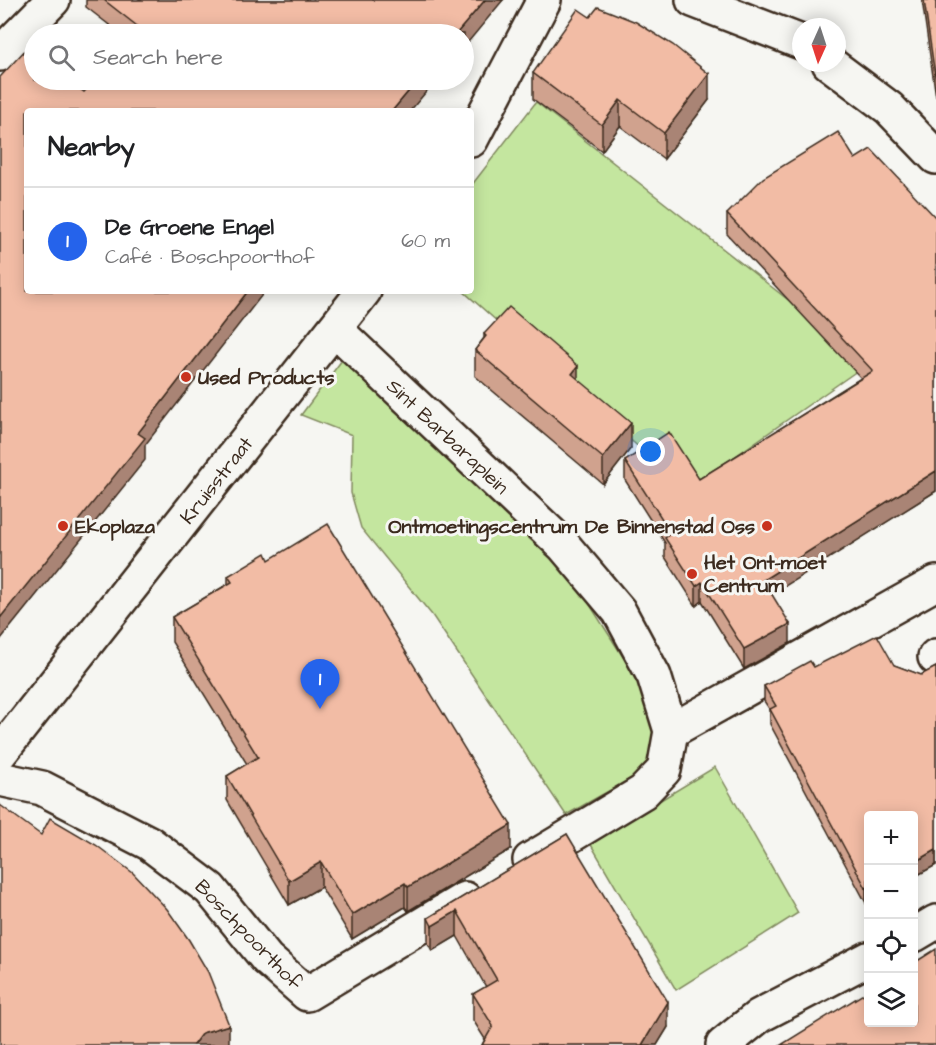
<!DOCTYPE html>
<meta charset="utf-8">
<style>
body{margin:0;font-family:"Architects Daughter",sans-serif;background:#f2f2f2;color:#202124}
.controls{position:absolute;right:18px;bottom:18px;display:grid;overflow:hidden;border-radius:6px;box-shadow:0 3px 15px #0003}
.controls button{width:54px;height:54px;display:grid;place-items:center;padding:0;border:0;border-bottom:2px solid #e0e0e0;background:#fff;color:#202124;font:30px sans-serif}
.compass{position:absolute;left:792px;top:18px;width:54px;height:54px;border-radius:50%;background:#fff;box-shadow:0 3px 15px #0003;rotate:183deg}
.you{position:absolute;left:651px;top:452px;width:21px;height:21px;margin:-15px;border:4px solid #fff;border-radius:50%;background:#1a73e8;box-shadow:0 0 0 9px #1a73e833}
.badge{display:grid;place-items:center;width:39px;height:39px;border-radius:50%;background:#2563eb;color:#fff;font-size:20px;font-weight:700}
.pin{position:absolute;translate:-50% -50px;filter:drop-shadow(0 2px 3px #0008)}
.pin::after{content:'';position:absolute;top:32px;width:21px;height:18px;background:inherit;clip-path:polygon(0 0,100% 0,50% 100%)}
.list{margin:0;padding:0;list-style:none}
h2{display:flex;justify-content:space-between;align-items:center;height:78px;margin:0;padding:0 24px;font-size:26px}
h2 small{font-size:20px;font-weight:400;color:#757577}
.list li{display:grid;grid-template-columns:39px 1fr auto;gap:18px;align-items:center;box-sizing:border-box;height:108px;padding:0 24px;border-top:2px solid #e0e0e0}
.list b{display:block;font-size:22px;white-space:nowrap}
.list p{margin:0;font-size:20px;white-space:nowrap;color:#757577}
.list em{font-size:20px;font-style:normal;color:#757577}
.icon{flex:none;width:33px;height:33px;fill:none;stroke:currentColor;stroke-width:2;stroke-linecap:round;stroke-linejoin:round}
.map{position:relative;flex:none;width:936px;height:1045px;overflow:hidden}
.search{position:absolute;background:#fff;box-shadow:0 3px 15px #0003;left:24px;top:24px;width:450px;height:66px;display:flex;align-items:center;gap:15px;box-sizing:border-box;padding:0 21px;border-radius:33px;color:#757577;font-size:22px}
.panel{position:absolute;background:#fff;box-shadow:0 3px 15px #0003;left:24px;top:108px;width:450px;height:186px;border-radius:6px}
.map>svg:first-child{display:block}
.grass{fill:#c4e69f;stroke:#80885e;stroke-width:1.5}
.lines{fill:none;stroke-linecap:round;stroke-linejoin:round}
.minor-casing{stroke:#3b2a1e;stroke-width:38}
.minor{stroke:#f6f6f2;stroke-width:33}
.wall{fill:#d0a28e;stroke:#3b2a1e;stroke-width:1.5}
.shaded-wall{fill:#a98474;stroke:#3b2a1e;stroke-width:1.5}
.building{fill:#f2bca5;stroke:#3b2a1e;stroke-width:1.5}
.poi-dot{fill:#c8321e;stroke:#f6f6f2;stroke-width:2}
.labels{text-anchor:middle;stroke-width:6;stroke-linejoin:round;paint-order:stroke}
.poi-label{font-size:20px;font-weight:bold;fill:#3b2a1e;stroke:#f6f6f2;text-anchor:start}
.street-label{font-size:20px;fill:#3b2a1e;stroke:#f6f6f2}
</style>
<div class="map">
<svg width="936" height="1045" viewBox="0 0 936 1045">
<rect width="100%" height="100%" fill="#f6f6f2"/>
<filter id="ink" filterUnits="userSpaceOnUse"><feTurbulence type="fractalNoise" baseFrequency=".0167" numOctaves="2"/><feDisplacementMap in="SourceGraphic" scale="12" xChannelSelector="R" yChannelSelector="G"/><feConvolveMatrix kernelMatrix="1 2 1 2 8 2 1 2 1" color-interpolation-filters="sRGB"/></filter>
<g filter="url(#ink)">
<g class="grass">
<path d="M 536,102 L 815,321 L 864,366 L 687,490 L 463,291 L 471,291 L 471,186 Z"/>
<path d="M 348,352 L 540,535 L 585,597 L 660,715 L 678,752 L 566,815 L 432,615 L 361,528 L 351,493 L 352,435 L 301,415 Z"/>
<path d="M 715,767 L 798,913 L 676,990 L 590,843 Z"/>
</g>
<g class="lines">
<g class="minor-casing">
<g id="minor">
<path d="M 693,0 L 801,42"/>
<path d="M 0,54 L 53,0"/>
<path d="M 829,63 L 889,108 L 936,157"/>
<path d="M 471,140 L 544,0"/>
<path d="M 335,329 L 564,546 L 619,611 L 654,676 L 671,731 L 664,770 L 643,792 L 530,860"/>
<path d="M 935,657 L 936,656"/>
<path d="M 671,731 L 936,583"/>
<path d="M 0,753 L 364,291"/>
<path d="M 0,779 L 42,788 L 149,843 L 210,889 L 267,959 L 307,994 L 465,899"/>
<path d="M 914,935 L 936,922"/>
<path d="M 723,1045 L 759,1016 L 868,959"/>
</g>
</g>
<use href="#minor" class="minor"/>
</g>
<g class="wall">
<path d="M 86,0 L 503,0 L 464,34 L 121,34 L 86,7 Z"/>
<path d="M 922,0 L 936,0 L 936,97 Z"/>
<path d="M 533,73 L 709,100 L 664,159 L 620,126 L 602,151 L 533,99 Z"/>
<path d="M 855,159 L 936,218 L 936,491 L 771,594 L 790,643 L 744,669 L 702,601 L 696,606 L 665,557 L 665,543 L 625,480 L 625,461 L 699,479 L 861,378 L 727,234 L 727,214 Z"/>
<path d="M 484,334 L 578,379 L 631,448 L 603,484 L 475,376 L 475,350 L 484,338 Z"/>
<path d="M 269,560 L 511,849 L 408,911 L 405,907 L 352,939 L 321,887 L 289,905 L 227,800 L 227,776 L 247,764 L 172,642 L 172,617 L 228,584 L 228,576 Z"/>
<path d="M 894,665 L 921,675 L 936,667 L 936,865 L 914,877 L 914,816 L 866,903 L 770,724 L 770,710 L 764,701 L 764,686 L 814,667 Z"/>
<path d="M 567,834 L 668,1027 L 657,1045 L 482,1045 L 485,1039 L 473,1020 L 473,994 L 486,987 L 457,936 L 432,951 L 428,943 L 428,918 Z"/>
</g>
<g class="shaded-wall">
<path d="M 485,0 L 503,0 L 464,47 L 464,34 L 456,34 Z"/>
<path d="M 709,74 L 709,100 L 664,159 L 664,133 Z"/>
<path d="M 418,80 L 436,80 L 410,111 L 392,111 Z"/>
<path d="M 620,100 L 620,126 L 602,151 L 602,125 Z"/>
<path d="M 248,291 L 265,291 L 145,445 L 145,460 L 0,640 L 0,618 L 138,433 Z"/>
<path d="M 578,366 L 578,391 L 572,374 Z"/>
<path d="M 631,423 L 631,448 L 603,484 L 603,458 Z"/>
<path d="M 936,471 L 936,491 L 763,600 L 763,580 Z"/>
<path d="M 702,582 L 702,601 L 696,606 L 696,586 Z"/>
<path d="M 790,624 L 790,643 L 744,669 L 744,649 Z"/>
<path d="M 511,825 L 511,849 L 408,911 L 408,887 Z"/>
<path d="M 936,850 L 936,865 L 914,877 L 914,863 Z"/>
<path d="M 321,862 L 321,887 L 289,905 L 289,881 Z"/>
<path d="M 405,883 L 405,907 L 352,939 L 352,915 Z"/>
<path d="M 868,887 L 868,901 L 866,903 L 866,888 Z"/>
<path d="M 457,911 L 457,936 L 432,951 L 432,926 Z"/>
<path d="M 668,1002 L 668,1027 L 657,1045 L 642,1045 Z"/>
<path d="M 229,1025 L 229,1045 L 193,1045 L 202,1033 Z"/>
</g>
<g class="building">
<path d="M 104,0 L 485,0 L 456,34 L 137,34 L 141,29 Z"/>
<path d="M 924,0 L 936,0 L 936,82 Z"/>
<path d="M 598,7 L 636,22 L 673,45 L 709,74 L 664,133 L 620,100 L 602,125 L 533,73 L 578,9 L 590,17 Z"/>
<path d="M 28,47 L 34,52 L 34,80 L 68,80 L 84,92 L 95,80 L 418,80 L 392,111 L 27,111 L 27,291 L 248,291 L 138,433 L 145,438 L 0,618 L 0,77 Z"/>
<path d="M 838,132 L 855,159 L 871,149 L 936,218 L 936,471 L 763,580 L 790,624 L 744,649 L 702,582 L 696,586 L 665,538 L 671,533 L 625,461 L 669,432 L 699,479 L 873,371 L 727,214 L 763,178 Z"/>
<path d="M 509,307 L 578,366 L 572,374 L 631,423 L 603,458 L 475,350 L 486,336 L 484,334 Z"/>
<path d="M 328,524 L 511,825 L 408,887 L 405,883 L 352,915 L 321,862 L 289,881 L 227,776 L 258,757 L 172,617 L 232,582 L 228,576 L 266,553 L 269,560 Z"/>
<path d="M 877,635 L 894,665 L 921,675 L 936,667 L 936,850 L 914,863 L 914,816 L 868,816 L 868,887 L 866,888 L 770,709 L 776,706 L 764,686 L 810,661 L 814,667 Z"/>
<path d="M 0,805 L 41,835 L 50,818 L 96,845 L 133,873 L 167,909 L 189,940 L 208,972 L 229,1025 L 202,1033 L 193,1045 L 0,1045 Z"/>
<path d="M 567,834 L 668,1002 L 642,1045 L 482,1045 L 493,1026 L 473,994 L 497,980 L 457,911 L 432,926 L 428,918 Z"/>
<path d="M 936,949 L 936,1045 L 781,1045 L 868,991 L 868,1023 L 914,1023 L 914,963 Z"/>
</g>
</g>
<g class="poi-dot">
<circle cx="186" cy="377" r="6"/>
<circle cx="63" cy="526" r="6"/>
<circle cx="767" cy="526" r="6"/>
<circle cx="692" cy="574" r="6"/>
</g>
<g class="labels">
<g class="poi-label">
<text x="198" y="384">Used Products</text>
<text x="75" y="533">Ekoplaza</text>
<text x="755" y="533" text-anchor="end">Ontmoetingscentrum De Binnenstad Oss</text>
<text x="704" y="569">Het Ont-moet<tspan x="704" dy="23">Centrum</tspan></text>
</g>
<g class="street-label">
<text transform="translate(448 436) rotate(43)" y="7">Sint Barbaraplein</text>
<text transform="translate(216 480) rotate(-52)" y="7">Kruisstraat</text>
<text transform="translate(249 934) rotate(46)" y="7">Boschpoorthof</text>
</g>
</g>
</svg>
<div class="controls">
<button>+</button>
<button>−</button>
<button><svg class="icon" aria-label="locate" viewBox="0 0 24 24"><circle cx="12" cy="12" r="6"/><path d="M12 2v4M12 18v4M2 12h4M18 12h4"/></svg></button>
<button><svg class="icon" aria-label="layers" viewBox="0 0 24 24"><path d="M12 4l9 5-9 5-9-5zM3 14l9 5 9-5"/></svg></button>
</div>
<svg class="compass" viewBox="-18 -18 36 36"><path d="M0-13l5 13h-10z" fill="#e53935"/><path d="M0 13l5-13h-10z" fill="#757577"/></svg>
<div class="you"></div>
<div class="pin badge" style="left:320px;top:709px">1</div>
<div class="search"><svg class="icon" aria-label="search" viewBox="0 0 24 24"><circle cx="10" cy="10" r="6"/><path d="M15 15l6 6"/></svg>Search here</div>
<section class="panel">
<h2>Nearby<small></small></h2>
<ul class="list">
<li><span class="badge">1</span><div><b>De Groene Engel</b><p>Café · Boschpoorthof</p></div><em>60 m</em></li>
</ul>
</section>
</div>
